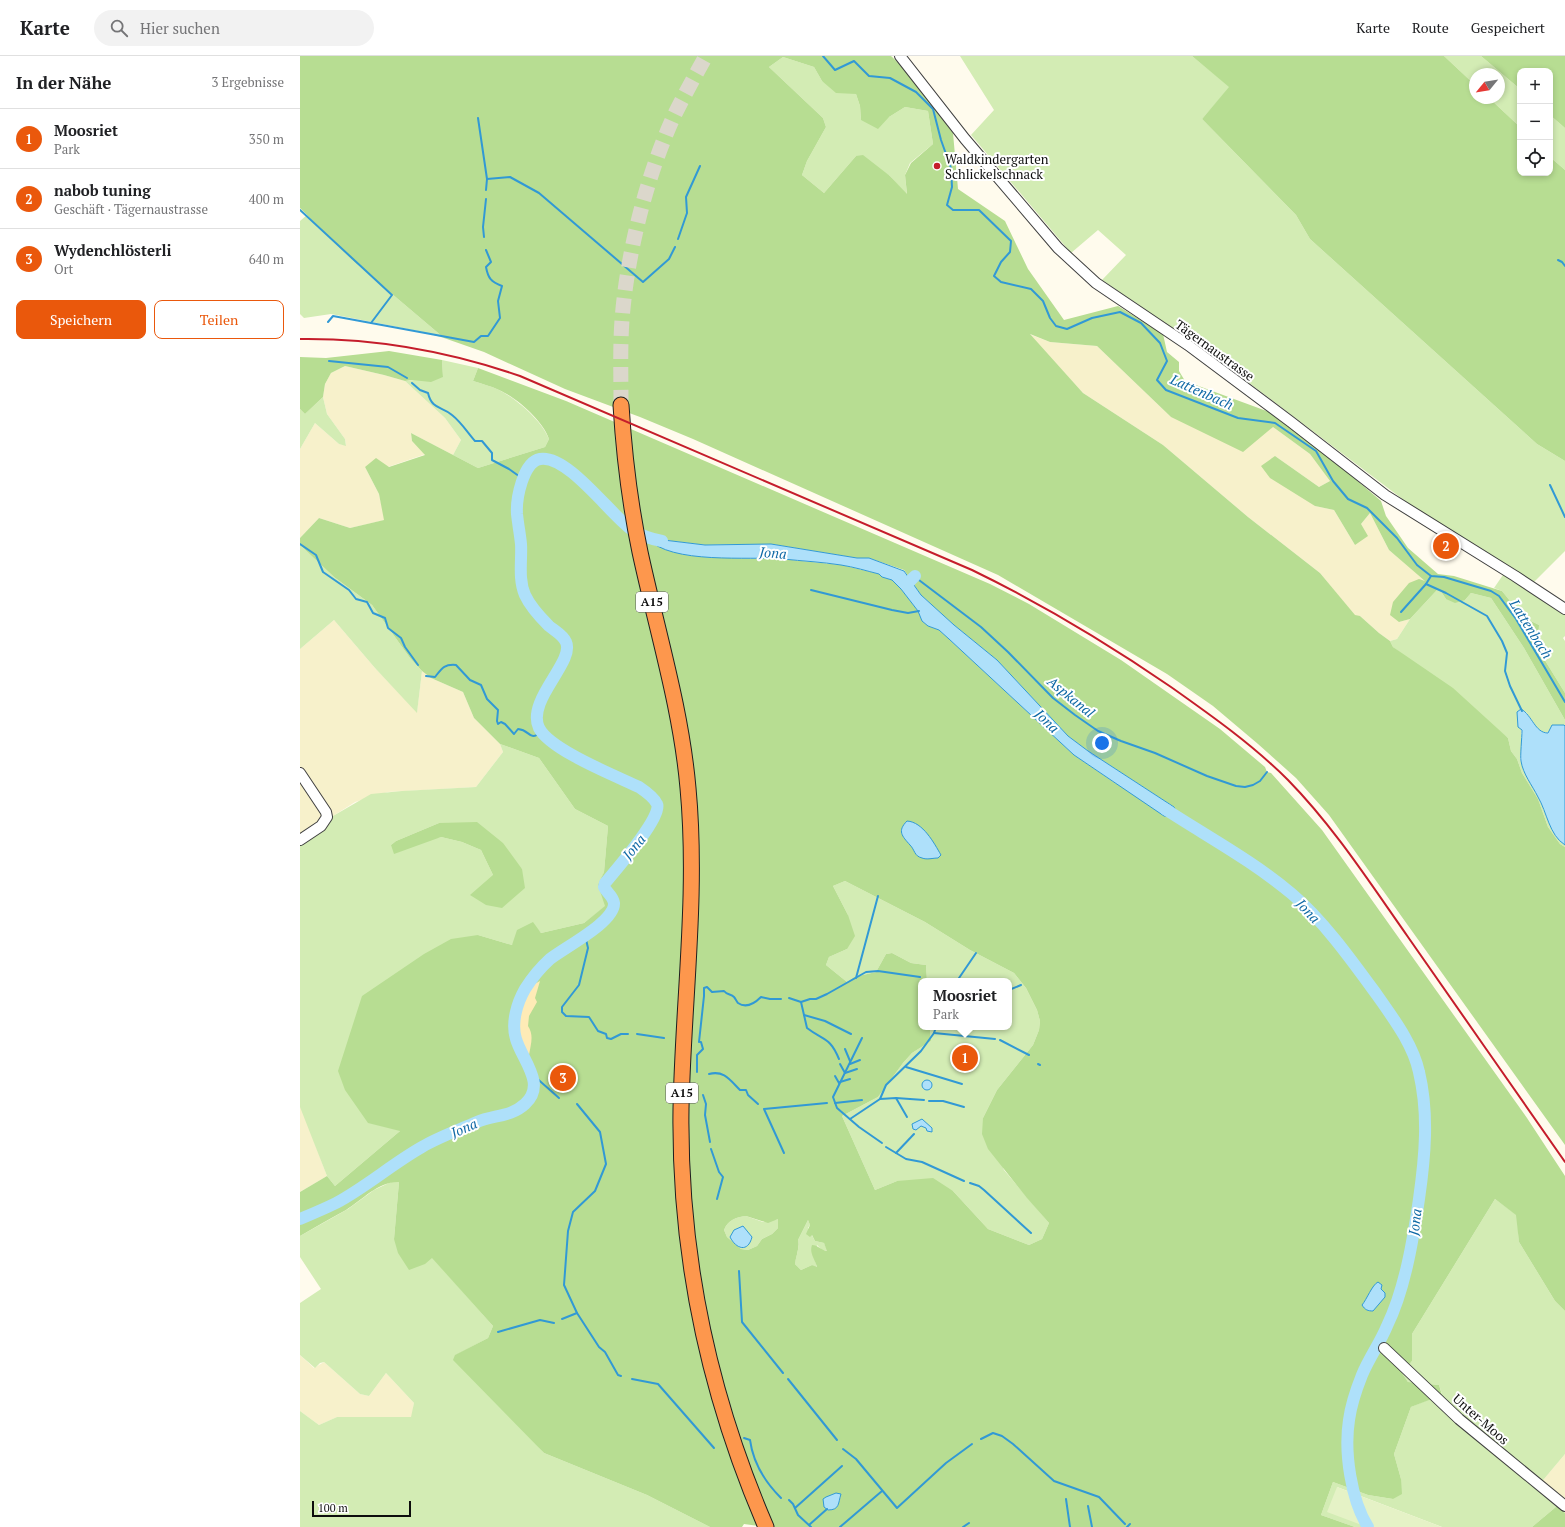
<!DOCTYPE html>
<html lang="de">
<meta charset="utf-8">
<style>
body{margin:0;font-family:"PT Serif",serif;background:#f2f2f2;color:#202124}
.controls{position:absolute;right:12px;top:12px;display:grid;overflow:hidden;border-radius:8px;box-shadow:0 2px 6px #0003}
.controls button{width:36px;height:36px;display:grid;place-items:center;padding:0;border:0;border-bottom:1px solid #e0e0e0;background:#fff;color:#202124;font:20px sans-serif}
.compass{position:absolute;left:1169px;top:12px;width:36px;height:36px;border-radius:50%;background:#fff;box-shadow:0 2px 6px #0003;rotate:240deg}
.scale{position:absolute;left:12px;bottom:10px;width:99px;box-sizing:border-box;padding-left:4px;border:2px solid #0d0d0d;border-top:0;font-size:11px;line-height:14px;white-space:nowrap;color:#0d0d0d;-webkit-text-stroke:3px #fff;paint-order:stroke}
.you{position:absolute;left:802px;top:687px;width:14px;height:14px;margin:-10px;border:3px solid #fff;border-radius:50%;background:#1a73e8;box-shadow:0 0 0 6px #1a73e833}
.badge{display:grid;place-items:center;width:26px;height:26px;border-radius:50%;background:#ea580c;color:#fff;font-size:13px;font-weight:700}
.pin{position:absolute;translate:-50% -50%;border:2px solid #fff;box-shadow:0 1px 4px #0006}
.popup{position:absolute;left:618px;top:922px;width:94px;height:52px;box-sizing:border-box;display:grid;place-content:center;border-radius:8px;background:#fff;filter:drop-shadow(0 1px 3px #0005);font-size:13px;white-space:nowrap;color:#757577}
.popup b{font-size:15px;color:#202124}
.popup::after{content:'';position:absolute;left:50%;top:100%;margin-left:-8px;border:8px solid transparent;border-top-color:#fff}
.list{margin:0;padding:0;list-style:none}
h2{display:flex;justify-content:space-between;align-items:center;height:52px;margin:0;padding:0 16px;font-size:17px}
h2 small{font-size:13px;font-weight:400;color:#757577}
.list li{display:grid;grid-template-columns:26px 1fr auto;gap:12px;align-items:center;box-sizing:border-box;height:60px;padding:0 16px;border-top:1px solid #e0e0e0}
.list b{display:block;font-size:15px;white-space:nowrap}
.list p{margin:0;font-size:13px;white-space:nowrap;color:#757577}
.list em{font-size:13px;font-style:normal;color:#757577}
.actions{display:flex;gap:8px;padding:12px 16px}
.actions a{flex:1;padding:9px 0;border:1px solid #ea580c;border-radius:8px;text-align:center;font-size:14px;color:#ea580c}
.actions .main{background:#ea580c;color:#fff}
.icon{flex:none;width:22px;height:22px;fill:none;stroke:currentColor;stroke-width:2;stroke-linecap:round;stroke-linejoin:round}
.map{position:relative;flex:none;width:1265px;height:1471px;overflow:hidden}
header{display:flex;align-items:center;gap:24px;box-sizing:border-box;height:56px;padding:0 20px;background:#fff;border-bottom:1px solid #e0e0e0}
header strong{font-size:19px}
nav{display:flex;gap:22px;margin-inline-start:auto;font-size:14px}
.search{width:280px;height:36px;background:#f2f2f2;display:flex;align-items:center;gap:10px;box-sizing:border-box;padding:0 14px;border-radius:22px;color:#757577;font-size:15px}
main{display:flex}
aside{flex:1;background:#fff}
.map>svg:first-child{display:block}
.farmland{fill:#f7f1cb}
.green{fill:#d3ecb4;fill-rule:evenodd}
.forest{fill:#b7dd92;fill-rule:evenodd}
.sand{fill:#feebb6}
.pitch{fill:#e5f2c6}
.water{fill:#aee0fa;stroke:#3199d5}
.lines{fill:none;stroke-linecap:round;stroke-linejoin:round}
.stream{stroke:#3199d5;stroke-width:2}
.river{stroke:#aee0fa;stroke-width:12}
.highway-tunnel{stroke:#dbd7cb;stroke-width:15;stroke-dasharray:15 8;stroke-linecap:butt}
.minor-casing{stroke:#404040;stroke-width:12}
.highway-casing{stroke:#1e1e1e;stroke-width:17}
.minor{stroke:#fff;stroke-width:10}
.highway{stroke:#fd974d;stroke-width:15}
.rail{stroke:#c51d2b;stroke-width:2}
.poi-dot{fill:#c51d2b;stroke:#fff;stroke-width:1.5}
.labels{text-anchor:middle;stroke-width:4;stroke-linejoin:round;paint-order:stroke}
.shield{fill:#fff;stroke:#565656;stroke-width:1}
.shield-label{font-size:12px;font-weight:bold;fill:#0d0d0d}
.poi-label{font-size:13px;fill:#0d0d0d;stroke:#fff;text-anchor:start}
.street-label{font-size:13px;fill:#0d0d0d;stroke:#fff}
.water-label{font-size:14px;font-style:italic;fill:#0f69a6;stroke:#fff}
</style>
<header>
<strong>Karte</strong>
<div class="search"><svg class="icon" aria-label="search" viewBox="0 0 24 24"><circle cx="10" cy="10" r="6"/><path d="M15 15l6 6"/></svg>Hier suchen</div>
<nav><a>Karte</a><a>Route</a><a>Gespeichert</a></nav>
</header>
<main>
<aside>
<h2>In der Nähe<small>3 Ergebnisse</small></h2>
<ul class="list">
<li><span class="badge">1</span><div><b>Moosriet</b><p>Park</p></div><em>350 m</em></li>
<li><span class="badge">2</span><div><b>nabob tuning</b><p>Geschäft · Tägernaustrasse</p></div><em>400 m</em></li>
<li><span class="badge">3</span><div><b>Wydenchlösterli</b><p>Ort</p></div><em>640 m</em></li>
</ul>
<div class="actions"><a class="main">Speichern</a><a>Teilen</a></div>
</aside>
<div class="map">
<svg width="1265" height="1471" viewBox="0 0 1265 1471">
<rect width="100%" height="100%" fill="#fffbed"/>
<g class="farmland">
<path d="M 729,278 L 750,286 L 797,290 L 871,361 L 973,371 L 1010,398 L 1030,425 L 1019,431 L 975,400 L 1015,450 L 1034,454 L 1055,489 L 1061,468 L 1070,457 L 1089,494 L 1126,525 L 1099,566 L 1110,563 L 1097,583 L 1090,585 L 1079,577 L 1060,560 L 1055,560 L 1020,517 L 948,461 L 863,389 L 783,337 Z"/>
<path d="M 45,310 L 84,319 L 105,325 L 145,362 L 161,384 L 153,399 L 111,377 L 112,385 L 126,398 L 88,411 L 65,411 L 79,438 L 85,464 L 50,472 L 19,462 L 0,482 L 0,393 L 15,367 L 39,388 L 46,389 L 45,383 L 27,358 L 23,341 L 25,328 L 31,317 Z"/>
<path d="M 34,564 L 75,612 L 117,656 L 122,615 L 131,622 L 163,636 L 174,662 L 200,688 L 203,696 L 176,731 L 88,736 L 55,746 L 33,760 L 27,761 L 0,784 L 0,593 Z"/>
<path d="M 0,1048 L 27,1120 L 0,1136 Z"/>
<path d="M 0,1299 L 14,1312 L 24,1306 L 60,1338 L 69,1340 L 86,1317 L 114,1347 L 112,1361 L 37,1361 L 19,1369 L 0,1355 Z"/>
<path d="M 1265,1398 L 1265,1450 L 1239,1429 Z"/>
</g>
<g class="green">
<path d="M 660,0 L 892,0 L 930,31 L 902,63 L 996,159 L 1010,183 L 1237,388 L 1265,405 L 1265,495 L 1234,526 L 1109,448 L 916,302 L 802,224 L 826,199 L 798,174 L 771,197 L 671,79 L 694,54 Z"/>
<path d="M 1144,0 L 1181,0 L 1220,33 L 1220,71 L 1189,42 L 1199,42 L 1199,18 L 1175,18 L 1175,29 Z"/>
<path d="M 483,1 L 514,11 L 522,25 L 556,38 L 560,50 L 561,64 L 589,61 L 605,51 L 628,55 L 633,88 L 610,107 L 605,119 L 607,139 L 590,120 L 556,100 L 524,137 L 502,119 L 507,105 L 526,71 L 523,62 L 469,11 Z"/>
<path d="M 1250,59 L 1265,72 L 1265,114 L 1250,101 Z"/>
<path d="M 7,159 L 52,204 L 144,282 L 123,276 L 31,258 L 4,262 L 0,258 L 0,165 Z"/>
<path d="M 142,304 L 178,312 L 173,325 C 182,328 191,330 199,334 C 217,343 242,365 249,383 L 245,391 L 178,412 L 153,399 L 161,384 L 145,362 L 105,325 L 143,321 Z"/>
<path d="M 23,341 L 27,358 L 45,383 L 46,390 L 39,388 L 15,367 L 0,393 L 0,353 L 5,358 Z"/>
<path d="M 0,489 L 34,521 L 72,549 L 110,602 L 122,615 L 117,657 L 75,612 L 34,564 L 0,593 Z"/>
<path d="M 1205,516 L 1265,556 L 1265,580 L 1263,582 L 1265,585 L 1265,637 L 1238,593 L 1239,569 L 1223,561 L 1202,535 L 1194,532 Z"/>
<path d="M 1137,534 L 1140,534 L 1146,543 L 1165,544 L 1171,537 L 1191,542 L 1224,592 L 1265,664 L 1265,670 L 1264,669 C 1239,682 1242,678 1226,656 L 1221,673 L 1222,686 L 1220,703 L 1224,715 L 1239,742 L 1250,770 L 1261,786 L 1265,789 L 1265,791 L 1260,788 L 1248,771 L 1238,743 L 1222,717 L 1217,703 L 1211,695 L 1208,682 L 1093,591 L 1090,585 L 1097,583 L 1110,563 Z"/>
<path d="M 200,688 L 239,702 L 275,753 L 308,770 L 304,816 L 299,829 L 306,850 L 284,867 L 241,877 L 232,867 L 212,889 L 178,879 L 100,1075 L 35,1130 L 27,1120 L 0,1051 L 0,784 L 27,761 L 33,760 L 71,738 L 102,735 L 176,731 L 203,696 ZM 139,767 L 222,813 L 193,819 L 181,794 L 162,786 L 141,781 L 91,789 L 96,785 Z"/>
<path d="M 545,825 L 625,866 L 670,894 L 714,917 L 726,932 L 737,954 L 740,965 L 739,974 L 733,989 L 697,1034 L 683,1062 L 704,1114 L 749,1167 L 742,1183 L 729,1189 L 688,1173 L 653,1135 L 597,1125 L 575,1134 L 542,1060 L 578,1041 L 603,1007 L 612,997 L 631,985 L 630,971 L 709,971 L 709,925 L 627,925 L 626,909 L 611,907 L 592,897 L 586,898 L 576,916 L 554,921 L 547,926 L 526,909 L 529,901 L 547,893 L 548,859 L 533,830 Z"/>
<path d="M 91,1126 L 99,1126 L 94,1183 L 132,1201 L 193,1270 L 188,1282 L 156,1299 L 244,1397 L 347,1439 L 410,1471 L 0,1471 L 0,1355 L 19,1369 L 37,1361 L 111,1361 L 114,1347 L 86,1317 L 69,1340 L 60,1338 L 24,1306 L 20,1307 L 15,1312 L 0,1299 L 0,1247 L 21,1233 L 0,1201 L 0,1180 L 48,1153 L 74,1134 Z"/>
<path d="M 1195,1143 L 1217,1159 L 1219,1186 L 1255,1245 L 1265,1255 L 1265,1398 L 1239,1429 L 1265,1450 L 1265,1457 L 1257,1450 L 1232,1471 L 1142,1471 L 1037,1431 L 1068,1471 L 1055,1471 L 1021,1459 L 1033,1426 L 1068,1439 L 1093,1443 L 1101,1423 L 1094,1398 L 1111,1351 L 1142,1338 L 1139,1329 L 1108,1326 L 1102,1317 L 1112,1305 L 1112,1278 Z"/>
<path d="M 446,1160 L 463,1166 L 478,1163 L 478,1172 L 472,1178 L 462,1183 L 457,1190 L 448,1194 L 441,1193 L 427,1181 L 424,1174 C 428,1164 436,1161 446,1160 Z"/>
<path d="M 508,1164 L 510,1169 L 508,1172 L 515,1185 L 524,1187 L 528,1195 L 522,1194 L 517,1189 L 515,1204 L 517,1212 L 512,1209 L 501,1214 L 495,1208 C 496,1200 500,1191 498,1184 Z"/>
</g>
<g class="forest">
<path d="M 0,0 L 591,0 L 609,17 L 653,77 L 658,133 L 705,165 L 728,213 L 764,264 L 818,250 L 863,278 L 867,296 L 879,306 L 879,315 L 885,325 L 975,358 L 1026,398 L 1081,445 L 1086,460 L 1108,492 L 1138,518 L 1154,520 L 1202,535 L 1223,561 L 1239,569 L 1238,593 L 1265,637 L 1265,664 L 1224,592 L 1191,542 L 1171,537 L 1165,544 L 1155,547 L 1146,543 L 1140,534 L 1137,534 L 1110,563 L 1099,566 L 1090,559 L 1093,546 L 1109,527 L 1119,523 L 1125,525 L 1089,494 L 1070,457 L 1061,468 L 1068,480 L 1055,489 L 1034,454 L 1015,450 L 970,422 L 961,410 L 975,400 L 1019,431 L 1030,425 L 1010,398 L 973,371 L 943,396 L 871,361 L 797,290 L 750,286 L 730,278 L 783,337 L 863,389 L 948,461 L 1020,517 L 1055,559 L 1060,560 L 1079,577 L 1090,585 L 1093,591 L 1153,632 L 1208,682 L 1211,695 L 1217,703 L 1222,717 L 1238,743 L 1248,771 L 1260,788 L 1265,791 L 1265,1089 L 1029,759 L 996,722 L 958,688 L 913,650 L 867,618 L 698,519 L 393,383 L 340,361 L 265,333 L 184,296 L 144,282 L 52,204 L 0,152 ZM 483,1 L 514,11 L 522,25 L 536,37 L 556,38 L 560,50 L 561,64 L 578,73 L 589,61 L 605,51 L 628,55 L 633,88 L 611,107 L 605,119 L 607,138 L 590,120 L 563,99 L 556,100 L 524,137 L 502,119 L 507,105 L 526,71 L 523,62 L 469,11 Z"/>
<path d="M 892,0 L 1144,0 L 1175,29 L 1175,42 L 1189,42 L 1220,71 L 1220,117 L 1250,117 L 1250,101 L 1265,114 L 1265,405 L 1237,388 L 1010,183 L 996,159 L 902,63 L 929,31 Z"/>
<path d="M 1181,0 L 1265,0 L 1265,72 L 1250,59 L 1250,15 L 1220,15 L 1220,33 Z"/>
<path d="M 89,295 L 142,304 L 143,321 L 131,326 L 112,324 L 105,325 L 84,319 L 45,310 L 31,317 L 25,328 L 23,341 L 5,358 L 0,353 L 0,301 L 26,302 Z"/>
<path d="M 178,312 L 266,345 L 690,528 L 729,548 L 821,604 L 920,673 L 965,711 L 967,716 L 971,717 L 1022,774 L 1227,1062 L 1265,1120 L 1265,1255 L 1255,1245 L 1219,1186 L 1216,1159 L 1195,1143 L 1112,1278 L 1112,1305 L 1102,1317 L 1108,1326 L 1139,1329 L 1142,1339 L 1111,1351 L 1094,1398 L 1101,1423 L 1102,1438 L 1093,1443 L 1068,1439 L 1033,1426 L 1021,1459 L 1055,1471 L 466,1471 L 444,1468 L 442,1471 L 410,1471 L 347,1439 L 244,1397 L 153,1304 L 155,1299 L 188,1282 L 193,1270 L 132,1202 L 125,1208 L 109,1214 L 98,1197 L 94,1183 L 99,1126 C 79,1125 62,1144 46,1154 C 30,1163 15,1171 0,1180 L 0,1136 L 27,1120 L 35,1130 L 100,1075 L 68,1067 L 45,1034 L 38,1015 L 62,940 L 124,898 L 151,883 L 178,879 L 212,889 L 217,874 L 233,866 L 241,877 L 284,867 L 305,850 L 298,829 L 304,816 L 308,770 L 275,753 L 239,702 L 200,688 L 174,662 L 163,636 L 131,622 L 122,615 L 110,602 L 72,549 L 34,521 L 0,489 L 0,482 L 19,462 L 50,472 L 84,464 L 79,438 L 65,411 L 76,402 L 89,411 L 125,399 L 112,385 L 111,377 L 178,412 L 245,391 L 249,383 C 243,365 217,342 199,334 C 191,330 182,328 173,325 ZM 348,482 L 405,489 L 471,488 L 557,502 L 569,502 L 604,514 L 621,539 L 654,569 L 697,604 L 768,680 L 788,695 L 874,751 L 815,727 L 774,699 L 649,583 L 639,574 L 628,570 L 622,565 L 618,555 L 601,533 L 592,524 L 582,521 L 579,518 L 542,509 L 482,503 L 431,502 L 386,499 ZM 545,825 L 625,866 L 670,894 L 714,917 L 726,932 L 737,954 L 740,965 L 739,974 L 733,989 L 697,1034 L 683,1062 L 682,1078 L 688,1093 L 727,1142 L 749,1167 L 742,1183 L 729,1189 L 688,1173 L 653,1135 L 633,1122 L 597,1125 L 575,1134 L 542,1060 L 578,1041 L 603,1007 L 612,997 L 631,985 L 630,971 L 621,971 L 621,925 L 627,925 L 626,909 L 611,907 L 592,897 L 586,898 L 576,916 L 554,921 L 547,926 L 526,909 L 529,901 L 547,893 L 555,880 L 548,859 L 533,830 ZM 446,1160 L 468,1167 L 478,1163 L 478,1172 L 472,1178 L 462,1183 L 457,1190 L 448,1194 L 441,1193 L 427,1181 L 424,1174 C 428,1164 436,1161 446,1160 ZM 508,1164 L 510,1169 L 506,1178 L 510,1181 L 512,1179 L 515,1185 L 524,1187 L 527,1195 C 521,1194 518,1189 512,1189 C 509,1197 515,1203 517,1211 L 512,1209 L 501,1214 L 495,1208 C 496,1200 500,1191 498,1184 Z"/>
<path d="M 177,766 L 203,787 L 222,813 L 225,832 L 202,852 L 186,849 L 170,839 L 193,819 L 181,794 L 162,786 L 141,781 L 94,798 L 91,789 L 96,785 L 139,767 Z"/>
<path d="M 1257,1450 L 1265,1457 L 1265,1471 L 1232,1471 Z"/>
</g>
<path class="sand" d="M 240,925 L 235,942 L 237,946 L 229,960 L 228,970 C 234,979 231,988 229,999 L 226,999 C 217,991 219,978 219,967 C 219,955 213,954 220,940 C 224,932 233,929 240,925 Z"/>
<path class="pitch" d="M 1037,1431 L 1142,1471 L 1067,1471 L 1027,1456 Z"/>
<g class="water">
<path d="M 347,482 L 405,489 L 471,488 L 557,502 L 569,502 L 604,515 L 621,539 L 654,569 L 697,604 L 768,680 L 788,695 L 874,751 L 879,762 L 864,760 L 774,699 L 649,583 L 639,574 L 628,570 L 622,565 L 618,555 L 601,533 L 592,524 L 582,521 L 579,518 C 567,515 554,511 541,509 C 522,506 502,505 483,503 C 449,500 371,509 347,482 Z"/>
<path d="M 1221,653 C 1232,659 1235,677 1248,677 L 1252,669 L 1264,669 L 1265,670 L 1265,789 C 1249,779 1247,756 1238,741 C 1232,729 1223,718 1221,705 C 1220,700 1222,682 1222,674 L 1218,671 L 1217,656 Z"/>
<path d="M 607,765 C 623,766 634,787 641,799 L 638,802 C 633,802 627,804 622,802 C 614,800 615,794 610,789 C 602,780 597,775 607,765 Z"/>
<circle cx="627" cy="1029" r="5"/>
<path d="M 622,1063 L 632,1072 L 632,1076 L 627,1075 L 626,1072 L 621,1070 L 616,1074 L 613,1073 L 612,1068 Z"/>
<path d="M 443,1170 L 452,1181 C 448,1197 436,1193 430,1181 L 434,1174 Z"/>
<path d="M 1078,1226 L 1082,1229 L 1081,1233 L 1085,1237 L 1085,1241 L 1073,1255 C 1068,1255 1065,1254 1062,1249 C 1067,1243 1072,1229 1078,1226 Z"/>
<path d="M 536,1437 L 541,1438 C 538,1447 540,1454 528,1454 L 524,1451 L 523,1443 L 526,1441 Z"/>
</g>
<g class="lines">
<g class="stream">
<path d="M 523,0 L 535,14 L 554,5 L 569,20 L 590,22 L 616,36 L 633,53 L 641,84 L 651,112 L 652,131 L 647,149 L 653,154 L 679,154 L 711,185 L 710,196 L 701,206 L 694,220 L 701,226 L 731,233 L 743,245 L 750,262 L 756,270 L 767,273 L 792,262 L 820,256 L 841,267 L 860,287 L 867,305 L 857,324 L 866,334 L 938,362 L 975,367 L 1016,395 L 1033,425 L 1048,443 L 1067,452 L 1097,482 L 1117,509 L 1131,520 L 1144,521 L 1191,535 L 1199,540 L 1216,563 L 1265,646"/>
<path d="M 178,62 L 187,123 L 186,134"/>
<path d="M 187,123 L 210,121 L 239,137 L 343,226 L 369,203 L 375,191"/>
<path d="M 0,154 L 92,239 L 71,267"/>
<path d="M 184,181 L 183,171 L 186,143"/>
<path d="M 378,183 L 387,157 L 386,141 L 400,110"/>
<path d="M 1258,204 L 1262,206 L 1265,210"/>
<path d="M 28,266 L 33,260 L 174,286 L 181,280 L 188,280 L 200,262 L 198,245 L 202,230 C 191,226 188,222 186,211 L 191,206 L 186,194"/>
<path d="M 29,305 L 88,311 L 107,322"/>
<path d="M 112,327 L 120,334 L 128,337 C 132,354 142,350 152,359 C 161,366 168,377 175,385 L 182,385 L 192,397 L 192,404 L 209,413 L 223,423"/>
<path d="M 1250,429 L 1265,461"/>
<path d="M 0,488 L 16,499 L 23,516 L 49,534 L 56,543 L 67,546 L 73,557 L 85,562 L 88,572 L 101,582 L 105,591 L 118,609"/>
<path d="M 611,518 L 681,571 L 708,596 L 753,642 L 775,659 L 798,675 L 821,685 L 855,697 L 907,720 L 936,730 L 945,731 L 953,729 L 960,725 L 967,716"/>
<path d="M 1126,528 L 1146,537 L 1187,560 L 1202,585 L 1207,597 L 1205,615 L 1210,630 L 1222,655"/>
<path d="M 511,534 L 592,554 L 608,557 L 619,555"/>
<path d="M 1101,556 L 1126,528 L 1131,520"/>
<path d="M 126,620 L 135,621 C 142,612 144,608 156,609 L 170,624 L 181,629 L 187,643 L 198,654 L 197,665 L 198,668 L 201,666 L 205,668 L 214,678 L 218,673 C 231,674 228,686 242,676"/>
<path d="M 285,879 L 288,892 L 279,929 L 262,951 L 262,956 L 266,960 L 289,961 L 298,975 L 306,978 L 307,982 L 311,983 L 321,978 L 328,978"/>
<path d="M 556,922 L 578,840"/>
<path d="M 657,925 L 676,897"/>
<path d="M 709,934 L 721,929"/>
<path d="M 489,942 L 501,946 L 510,943 L 516,943 L 527,938 L 566,916 L 578,915 L 620,921"/>
<path d="M 501,946 L 507,972 C 524,985 530,981 539,1003"/>
<path d="M 504,959 L 525,965 L 551,978"/>
<path d="M 634,977 L 695,983"/>
<path d="M 337,978 L 364,982"/>
<path d="M 562,982 L 533,1041 L 537,1052 L 559,1071 L 582,1087"/>
<path d="M 700,984 L 729,999"/>
<path d="M 399,986 L 404,940 L 404,932 L 407,931 L 412,936 L 424,935 C 427,939 431,938 434,941 C 435,942 437,946 438,947 C 447,953 455,947 461,941 L 470,943 L 481,943"/>
<path d="M 545,993 L 550,1005"/>
<path d="M 540,1008 L 545,1017 L 557,1013"/>
<path d="M 550,1008 L 560,1004"/>
<path d="M 738,1008 L 740,1009"/>
<path d="M 606,1011 L 662,1028"/>
<path d="M 397,1016 L 397,999 L 403,993 L 401,986 L 400,986"/>
<path d="M 409,1018 C 424,1014 430,1024 440,1034 L 446,1034 L 448,1039 L 458,1048"/>
<path d="M 233,1019 L 259,1042"/>
<path d="M 535,1020 L 539,1027"/>
<path d="M 540,1026 L 550,1023"/>
<path d="M 403,1039 L 406,1048 L 405,1059 L 410,1086"/>
<path d="M 596,1042 L 607,1061"/>
<path d="M 580,1043 L 596,1042 L 624,1044"/>
<path d="M 629,1045 L 643,1045 L 664,1051"/>
<path d="M 535,1047 L 562,1044"/>
<path d="M 277,1048 L 300,1076 L 306,1108 L 295,1135 L 273,1156 L 268,1175 L 264,1229 L 277,1257 L 299,1291 L 305,1296 L 318,1319 L 321,1320"/>
<path d="M 550,1063 L 580,1043 L 586,1029 L 621,995 L 634,977 L 636,971"/>
<path d="M 586,1091 L 606,1103 L 622,1106 L 664,1125"/>
<path d="M 411,1093 L 419,1116 L 423,1121 L 417,1143"/>
<path d="M 484,1097 L 464,1053 L 527,1047"/>
<path d="M 596,1097 L 614,1078"/>
<path d="M 670,1127 L 679,1130 L 684,1134 L 731,1177"/>
<path d="M 439,1215 L 442,1266 L 483,1317"/>
<path d="M 262,1263 L 277,1257"/>
<path d="M 198,1276 L 240,1264 L 254,1267"/>
<path d="M 332,1323 L 358,1328 L 414,1392"/>
<path d="M 488,1323 L 537,1384"/>
<path d="M 444,1382 L 450,1384 C 453,1406 465,1426 481,1442"/>
<path d="M 681,1383 L 693,1377 L 702,1380 L 713,1388 L 754,1425 L 799,1441 L 825,1468"/>
<path d="M 543,1393 L 556,1403 L 597,1452 L 646,1407 L 672,1388"/>
<path d="M 766,1443 L 770,1471"/>
<path d="M 489,1444 L 493,1448 L 498,1459 L 511,1471"/>
<path d="M 788,1450 L 792,1471"/>
<path d="M 495,1452 L 542,1410"/>
<path d="M 509,1469 L 527,1453"/>
<path d="M 540,1471 L 582,1435"/>
<path d="M 663,1471 L 669,1467"/>
<path d="M 827,1471 L 830,1468"/>
</g>
<g class="river">
<path d="M 606,529 L 615,520"/>
<path d="M 865,753 C 908,781 953,805 992,838 C 1023,864 1053,906 1077,939 C 1093,962 1113,988 1119,1016 C 1129,1058 1125,1101 1119,1143 C 1113,1184 1105,1233 1087,1270 C 1080,1287 1069,1302 1062,1319 C 1056,1334 1051,1349 1049,1364 C 1044,1396 1051,1444 1068,1471"/>
<path d="M 0,1163 C 12,1158 24,1153 36,1147 C 66,1131 92,1108 122,1091 C 139,1081 159,1074 177,1066 C 193,1059 211,1061 225,1048 C 247,1028 222,1004 216,983 C 211,967 217,947 225,933 C 232,922 240,912 250,903 C 265,891 315,866 314,847 C 313,840 307,837 304,831 L 305,827 C 315,815 363,760 357,748 C 354,741 345,735 339,731 C 316,720 250,694 239,672 C 226,644 275,606 266,586 C 263,579 255,575 249,570 C 240,561 230,550 225,539 C 218,523 222,504 221,488 C 220,478 218,468 217,458 C 216,443 223,406 240,403 C 267,398 310,458 331,473 C 341,480 351,483 362,485"/>
</g>
<path class="highway-tunnel" d="M 321,349 C 321,320 320,292 322,264 C 327,198 346,122 373,62 C 383,41 395,20 406,0"/>
<g class="minor-casing">
<g id="minor">
<path d="M 600,0 L 665,83 L 758,192 L 796,227 L 888,289 L 991,366 L 1085,439 L 1215,520 L 1265,553"/>
<path d="M 0,717 L 26,756 L 27,761 L 21,770 L 0,784"/>
<path d="M 1084,1292 L 1159,1363 L 1265,1450"/>
</g>
</g>
<g class="highway-casing">
<path id="highway" d="M 321,349 C 324,399 330,448 340,496 C 357,575 381,652 388,732 C 398,839 383,946 381,1053 C 379,1197 409,1339 466,1471"/>
</g>
<use href="#minor" class="minor"/>
<use href="#highway" class="highway"/>
<path class="rail" d="M 0,283 C 76,282 148,295 220,320 L 672,514 C 742,548 807,587 871,631 C 912,660 953,689 988,724 C 1034,771 1070,827 1108,881 C 1160,956 1213,1031 1265,1106"/>
</g>
<circle class="poi-dot" cx="637" cy="110" r="4"/>
<g class="labels">
<g class="shield">
<rect x="336" y="536" width="32" height="20" rx="3"/>
<rect x="366" y="1027" width="32" height="20" rx="3"/>
</g>
<g class="shield-label">
<text x="352" y="550">A15</text>
<text x="382" y="1041">A15</text>
</g>
<g class="poi-label">
<text x="645" y="108">Waldkindergarten<tspan x="645" dy="15">Schlickelschnack</tspan></text>
</g>
<g class="street-label">
<text transform="translate(915 294) rotate(36)" y="5">Tägernaustrasse</text>
<text transform="translate(1181 1363) rotate(41)" y="5">Unter-Moos</text>
</g>
<g class="water-label">
<text transform="translate(902 336) rotate(24)" y="5">Lattenbach</text>
<text transform="translate(473 497) rotate(4)" y="5">Jona</text>
<text transform="translate(1231 573) rotate(58)" y="5">Lattenbach</text>
<text transform="translate(771 641) rotate(39)" y="5">Aspkanal</text>
<text transform="translate(747 665) rotate(44)" y="5">Jona</text>
<text transform="translate(334 791) rotate(-51)" y="5">Jona</text>
<text transform="translate(1008 855) rotate(47)" y="5">Jona</text>
<text transform="translate(164 1072) rotate(-24)" y="5">Jona</text>
<text transform="translate(1115 1166) rotate(-83)" y="5">Jona</text>
</g>
</g>
</svg>
<div class="controls">
<button>+</button>
<button>−</button>
<button><svg class="icon" aria-label="locate" viewBox="0 0 24 24"><circle cx="12" cy="12" r="6"/><path d="M12 2v4M12 18v4M2 12h4M18 12h4"/></svg></button>
</div>
<svg class="compass" viewBox="-18 -18 36 36"><path d="M0-13l5 13h-10z" fill="#e53935"/><path d="M0 13l5-13h-10z" fill="#757577"/></svg>
<div class="scale">100 m</div>
<div class="you"></div>
<div class="pin badge" style="left:665px;top:1002px">1</div>
<div class="popup"><b>Moosriet</b>Park</div>
<div class="pin badge" style="left:1146px;top:490px">2</div>
<div class="pin badge" style="left:263px;top:1022px">3</div>
</div>
</main>
